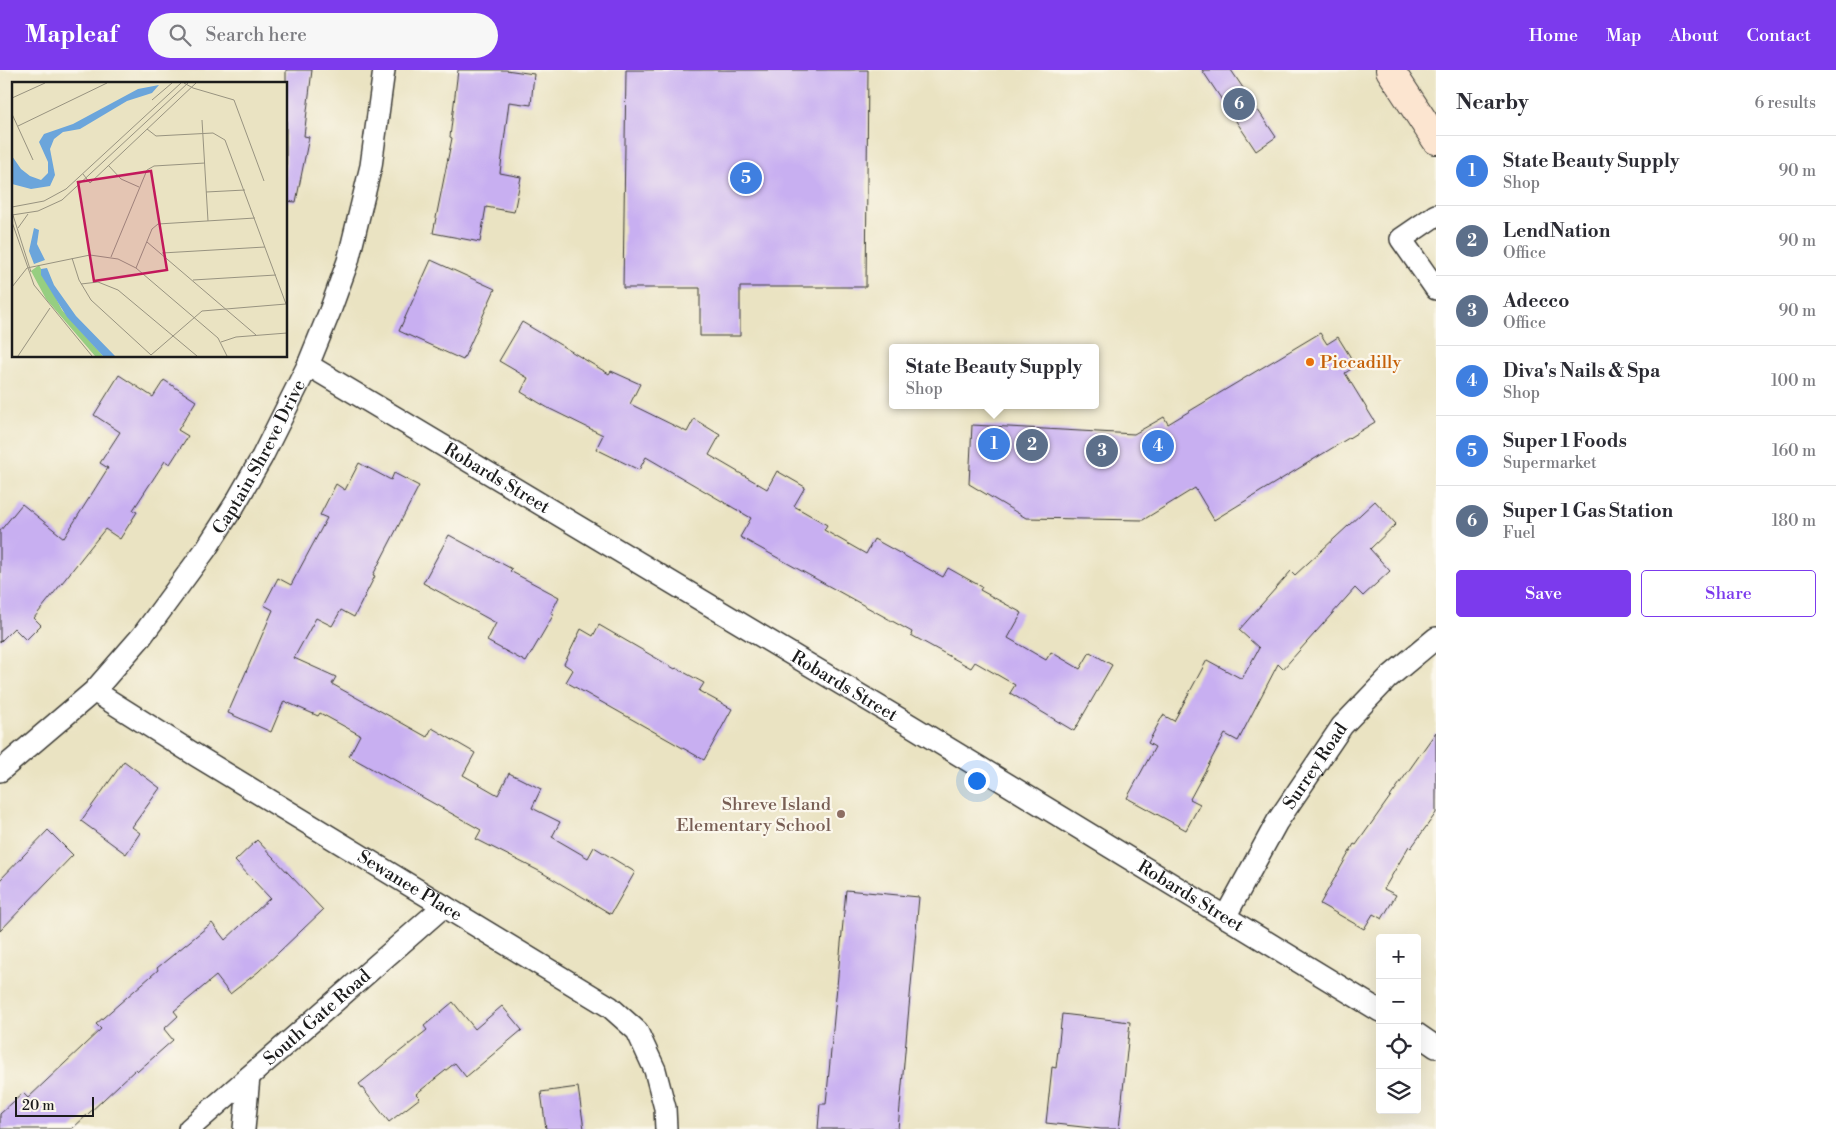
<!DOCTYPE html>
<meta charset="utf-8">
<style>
body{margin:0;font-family:"Libre Bodoni",serif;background:#f7f7f7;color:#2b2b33}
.controls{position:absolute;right:15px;bottom:15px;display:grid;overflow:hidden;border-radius:5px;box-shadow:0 5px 20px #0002}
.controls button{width:45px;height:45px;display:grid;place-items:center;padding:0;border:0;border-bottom:1px solid #e1e1e2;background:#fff;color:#2b2b33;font:25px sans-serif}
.scale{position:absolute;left:15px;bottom:12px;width:79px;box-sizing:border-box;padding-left:5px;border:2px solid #1c1c1c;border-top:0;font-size:14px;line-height:18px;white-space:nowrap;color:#1c1c1c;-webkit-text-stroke:4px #fbf7ec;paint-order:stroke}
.you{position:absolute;left:976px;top:710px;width:18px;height:18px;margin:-12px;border:4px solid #fff;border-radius:50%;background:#1a73e8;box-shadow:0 0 0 8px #1a73e833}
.badge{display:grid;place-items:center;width:32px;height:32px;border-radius:50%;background:#7c3aed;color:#fff;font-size:16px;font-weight:700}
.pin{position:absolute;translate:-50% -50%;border:2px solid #fff;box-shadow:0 1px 5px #0006}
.popup{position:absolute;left:889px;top:274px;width:210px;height:65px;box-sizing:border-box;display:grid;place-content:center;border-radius:5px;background:#fff;filter:drop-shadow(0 1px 4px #0005);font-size:16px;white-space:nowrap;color:#7c7c81}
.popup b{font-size:19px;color:#2b2b33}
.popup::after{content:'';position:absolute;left:50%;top:100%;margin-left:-10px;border:10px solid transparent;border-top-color:#fff}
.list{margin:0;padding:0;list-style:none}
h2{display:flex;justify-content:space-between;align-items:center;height:65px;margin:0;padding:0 20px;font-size:21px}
h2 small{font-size:16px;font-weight:400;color:#7c7c81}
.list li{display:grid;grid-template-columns:32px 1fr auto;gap:15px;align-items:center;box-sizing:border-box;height:70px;padding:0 20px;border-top:1px solid #e1e1e2}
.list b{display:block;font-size:19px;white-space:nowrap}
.list p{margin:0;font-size:16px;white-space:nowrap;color:#7c7c81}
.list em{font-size:16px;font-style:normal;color:#7c7c81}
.actions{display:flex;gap:10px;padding:15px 20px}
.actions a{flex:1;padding:11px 0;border:1px solid #7c3aed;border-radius:5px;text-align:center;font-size:18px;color:#7c3aed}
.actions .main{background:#7c3aed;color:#fff}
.icon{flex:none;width:28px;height:28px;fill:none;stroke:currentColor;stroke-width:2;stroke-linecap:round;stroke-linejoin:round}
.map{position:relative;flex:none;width:1436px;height:1059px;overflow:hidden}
header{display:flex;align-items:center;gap:30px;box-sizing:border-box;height:70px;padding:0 25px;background:#7c3aed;color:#fff}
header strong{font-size:24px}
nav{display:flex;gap:28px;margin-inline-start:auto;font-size:18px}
.search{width:350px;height:45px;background:#f7f7f7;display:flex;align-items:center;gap:12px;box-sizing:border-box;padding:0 18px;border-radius:28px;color:#7c7c81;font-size:19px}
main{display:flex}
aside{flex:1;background:#fff}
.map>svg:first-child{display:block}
.building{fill:#c8aff1}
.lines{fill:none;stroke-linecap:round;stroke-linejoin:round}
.minor-casing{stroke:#3b3a35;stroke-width:24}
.secondary-casing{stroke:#3b3a35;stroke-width:30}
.minor{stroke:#fff;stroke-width:21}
.secondary{stroke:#fce5d0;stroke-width:28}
.food-dot{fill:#e8710a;stroke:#fbf7ec;stroke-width:2}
.education-dot{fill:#8d6e63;stroke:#fbf7ec;stroke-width:2}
.labels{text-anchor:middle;stroke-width:4.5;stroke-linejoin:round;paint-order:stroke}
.food-label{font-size:18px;fill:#c56008;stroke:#fbf7ec;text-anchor:start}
.street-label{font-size:18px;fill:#1c1c1c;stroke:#fbf7ec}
.education-label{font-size:18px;fill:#785e54;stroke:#fbf7ec;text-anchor:end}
.inset-road{fill:none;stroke:#989380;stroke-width:1}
.view{fill:#c2185b;fill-opacity:0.15;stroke:#c2185b;stroke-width:2.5}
.inset-edge{fill:none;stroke:#1c1c1c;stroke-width:2.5}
</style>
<header>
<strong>Mapleaf</strong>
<div class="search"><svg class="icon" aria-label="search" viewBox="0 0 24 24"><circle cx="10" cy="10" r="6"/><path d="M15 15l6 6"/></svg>Search here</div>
<nav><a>Home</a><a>Map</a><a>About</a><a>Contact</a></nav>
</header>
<main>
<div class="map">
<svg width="1436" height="1059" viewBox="0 0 1436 1059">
<rect width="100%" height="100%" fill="#fbf7ec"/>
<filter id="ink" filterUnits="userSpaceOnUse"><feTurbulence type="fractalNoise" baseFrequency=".02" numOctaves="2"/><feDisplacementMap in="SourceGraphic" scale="10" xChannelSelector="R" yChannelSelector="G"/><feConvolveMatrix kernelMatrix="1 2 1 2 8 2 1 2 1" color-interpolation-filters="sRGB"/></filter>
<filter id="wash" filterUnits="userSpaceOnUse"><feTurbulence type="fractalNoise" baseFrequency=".0096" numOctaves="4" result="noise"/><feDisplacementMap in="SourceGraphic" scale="20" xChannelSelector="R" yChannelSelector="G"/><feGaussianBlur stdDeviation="1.12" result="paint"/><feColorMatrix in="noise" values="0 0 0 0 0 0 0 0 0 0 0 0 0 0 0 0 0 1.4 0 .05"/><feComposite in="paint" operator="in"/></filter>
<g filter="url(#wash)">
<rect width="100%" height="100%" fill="#eae3c2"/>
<g id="blocks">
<g class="building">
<path d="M 286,0 L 312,0 L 304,66 L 309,67 L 296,132 L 286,131 Z"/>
<path d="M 458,0 L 506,0 L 534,4 L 531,35 L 509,32 L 500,103 L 521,107 L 514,142 L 486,137 L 480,172 L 433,163 L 452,68 L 450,67 Z"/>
<path d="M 626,0 L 868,0 L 866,217 L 740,217 L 740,266 L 700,266 L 700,218 L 623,218 Z"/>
<path d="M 1202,0 L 1231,0 L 1276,67 L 1256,81 Z"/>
<path d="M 431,190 L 495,219 L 463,290 L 399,261 Z"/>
<path d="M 522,252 L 609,304 L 611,301 L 640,314 L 630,334 L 687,362 L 694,349 L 720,365 L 709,385 L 767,419 L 777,401 L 805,417 L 794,436 L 827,455 L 824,460 L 866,484 L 874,469 L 943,507 L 948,498 L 982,517 L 980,520 L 1022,543 L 1008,568 L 1046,590 L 1051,582 L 1080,599 L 1090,582 L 1112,595 L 1074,661 L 1010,623 L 1015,615 L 975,592 L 971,598 L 911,565 L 912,562 L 740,467 L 751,448 L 646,387 L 639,400 L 596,379 L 603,365 L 548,338 L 521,322 L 528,308 L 499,291 Z"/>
<path d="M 1320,263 L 1327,274 L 1338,267 L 1356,296 L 1345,303 L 1375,352 L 1214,450 L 1195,418 L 1143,450 L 1026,448 L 969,414 L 972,355 L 1134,364 L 1164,347 L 1168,354 Z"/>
<path d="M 119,305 L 153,327 L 164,310 L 196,331 L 178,360 L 188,366 L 170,394 L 165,391 L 133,440 L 137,442 L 120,469 L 105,459 L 34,548 L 41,555 L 26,570 L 14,558 L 0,572 L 0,461 L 22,434 L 64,468 L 108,398 L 100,393 L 120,362 L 94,345 Z"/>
<path d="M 359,393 L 391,410 L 394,403 L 419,416 L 373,505 L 375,506 L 354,547 L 341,540 L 332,556 L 316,548 L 294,588 L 336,607 L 332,614 L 427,667 L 432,658 L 475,683 L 463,705 L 498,725 L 509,703 L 541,719 L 532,738 L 560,752 L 552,767 L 588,788 L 594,777 L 635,802 L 611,844 L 541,802 L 476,769 L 481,760 L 349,686 L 360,665 L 320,643 L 318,646 L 284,631 L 271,662 L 228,643 L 273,540 L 264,535 L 278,508 L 291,515 L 327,448 L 320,445 L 336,414 L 345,420 Z"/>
<path d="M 1375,431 L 1396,454 L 1370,479 L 1390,501 L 1363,526 L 1355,518 L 1283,599 L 1278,594 L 1238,671 L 1225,664 L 1190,729 L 1200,734 L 1186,760 L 1127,728 L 1155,677 L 1148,673 L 1163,645 L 1174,651 L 1207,590 L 1242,609 L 1259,578 L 1239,560 L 1291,501 L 1295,505 Z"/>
<path d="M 449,465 L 512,499 L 510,501 L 559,527 L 551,543 L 554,544 L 526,592 L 487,571 L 496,553 L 423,513 Z"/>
<path d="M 599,555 L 675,599 L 676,598 L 704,613 L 699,621 L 732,639 L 704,690 L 566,612 L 573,600 L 564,594 L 581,559 L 593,566 Z"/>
<path d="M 1436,662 L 1436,743 L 1411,778 L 1409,776 L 1384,819 L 1396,825 L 1382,849 L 1373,844 L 1364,859 L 1320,834 L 1354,774 L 1356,775 Z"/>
<path d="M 124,691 L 160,718 L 132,757 L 140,763 L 126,784 L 81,751 Z"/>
<path d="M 48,760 L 73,785 L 0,861 L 0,810 Z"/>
<path d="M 257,770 L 323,840 L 258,902 L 230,924 L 216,906 L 174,941 L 178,946 L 164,959 L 173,970 L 138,1001 L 136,999 L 72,1059 L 0,1059 L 0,1044 L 23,1023 L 28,1028 L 101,959 L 96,954 L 158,900 L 157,898 L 212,853 L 225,870 L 270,828 L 235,791 Z"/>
<path d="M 846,820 L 919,827 L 898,1059 L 818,1059 L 820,1034 L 826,1034 Z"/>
<path d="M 453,932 L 475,959 L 502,936 L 522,960 L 466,1007 L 455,993 L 416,1024 L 420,1028 L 389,1052 L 359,1014 L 427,960 L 424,956 Z"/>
<path d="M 1062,944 L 1130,952 L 1119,1059 L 1101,1059 L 1046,1053 L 1052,997 L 1056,998 Z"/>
<path d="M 578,1017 L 584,1059 L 546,1059 L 541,1022 Z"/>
</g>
</g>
</g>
<g filter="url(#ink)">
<use href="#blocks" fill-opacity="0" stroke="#3b3a35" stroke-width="1"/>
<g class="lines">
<g class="minor-casing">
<g id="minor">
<path d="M 1436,145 L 1401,169 L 1436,219"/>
<path id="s1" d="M 308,295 L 910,655 L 1380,941"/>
<path id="s2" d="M 94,621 L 197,686 L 610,937 L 637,961 L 655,1000 L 665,1038 L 666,1059"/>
<path id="s3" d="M 0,701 L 94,621 L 142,566 L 206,479 L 235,434 L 262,387 L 308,295 L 330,241 L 348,191 L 371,96 L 384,0"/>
<path id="s4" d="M 1225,847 L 1277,752 L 1342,656 L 1388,608 L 1436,568"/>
<path d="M 1417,964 L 1436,977"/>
<path id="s5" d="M 189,1059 L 444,836"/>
<path d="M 244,1059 L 249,1007"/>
</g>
</g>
<g class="secondary-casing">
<path id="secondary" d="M 1390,0 L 1436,70"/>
</g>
<use href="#minor" class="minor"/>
<use href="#secondary" class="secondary"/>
</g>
</g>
<circle class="food-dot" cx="1310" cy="292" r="5"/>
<circle class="education-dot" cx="841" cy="744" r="5"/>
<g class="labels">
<g class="food-label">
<text x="1320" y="298">Piccadilly</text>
</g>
<g class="street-label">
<text dy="6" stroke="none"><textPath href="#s3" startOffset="411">Captain Shreve Drive</textPath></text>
<text dy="6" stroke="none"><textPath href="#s1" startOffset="220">Robards Street</textPath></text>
<text dy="6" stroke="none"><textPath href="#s1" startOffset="625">Robards Street</textPath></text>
<text dy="6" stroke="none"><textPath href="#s4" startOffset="176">Surrey Road</textPath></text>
<text dy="6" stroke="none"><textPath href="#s2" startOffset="371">Sewanee Place</textPath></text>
<text dy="6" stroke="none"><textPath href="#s1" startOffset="1030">Robards Street</textPath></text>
<text dy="6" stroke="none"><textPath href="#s5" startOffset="170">South Gate Road</textPath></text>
</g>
<g class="education-label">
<text x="831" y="740">Shreve Island<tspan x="831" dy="21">Elementary School</tspan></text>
</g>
</g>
<g transform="translate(12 12)">
<rect width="275" height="275" fill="#eae3c2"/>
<path d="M 27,183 L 50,228 L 91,274 L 83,274 L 34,217 L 19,189 Z" fill="#96ce81"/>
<path d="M 147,3 L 140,11 L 115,19 L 68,47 L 51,50 L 42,57 L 38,67 L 43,93 L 38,104 L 19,107 L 0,102 L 0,74 L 9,87 L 18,94 L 29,98 L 36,91 L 36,80 L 27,60 L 32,52 L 61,42 L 126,7 ZM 22,146 L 27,148 L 25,162 L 33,178 L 22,182 L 17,169 ZM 35,186 L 42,203 L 64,234 L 103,274 L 91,274 L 55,235 L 29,193 L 29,187 Z" fill="#6ba5db"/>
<path class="inset-road" d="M 172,1 L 181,6 L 222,18 L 252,99M 0,16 L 33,1M 140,18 L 160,1M 0,32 L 21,78M 190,38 L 196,139M 6,44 L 95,1M 135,47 L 144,54 L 201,51 L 213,58 L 274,222M 96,83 L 109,97 L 127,105M 71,92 L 78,101 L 184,1M 194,110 L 233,108M 0,125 L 32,119 L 54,107 L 169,1M 0,130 L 19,190M 0,133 L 26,129 L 50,118 L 176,1M 0,140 L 22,203 L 80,274M 6,146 L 16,132M 135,160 L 244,253M 150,171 L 253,165M 99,175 L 135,88 L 142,84 L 193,81M 60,176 L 67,198 L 79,218 L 139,273 L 190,229 L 274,222M 124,186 L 140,147 L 146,142 L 243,136M 181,198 L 264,193M 69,202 L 86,200 L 106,208 L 185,274M 0,205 L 15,186 L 78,173 L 106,177 L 124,186 L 206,256 L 215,274M 209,260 L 224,255 L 275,251M 6,274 L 38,226"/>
<path class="view" d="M 139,89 L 155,188 L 82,199 L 66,100 Z"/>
<rect width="275" height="275" class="inset-edge"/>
</g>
</svg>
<div class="controls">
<button>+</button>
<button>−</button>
<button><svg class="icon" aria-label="locate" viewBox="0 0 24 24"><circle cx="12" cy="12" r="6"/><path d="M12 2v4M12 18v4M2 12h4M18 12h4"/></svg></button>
<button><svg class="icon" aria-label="layers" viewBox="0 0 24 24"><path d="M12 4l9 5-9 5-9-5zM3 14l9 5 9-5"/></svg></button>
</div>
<div class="scale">20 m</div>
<div class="you"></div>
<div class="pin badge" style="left:994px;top:374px;background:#3f7fe0">1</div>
<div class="popup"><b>State Beauty Supply</b>Shop</div>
<div class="pin badge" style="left:1032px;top:375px;background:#5c6f8a">2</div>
<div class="pin badge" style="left:1102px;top:381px;background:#5c6f8a">3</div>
<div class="pin badge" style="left:1158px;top:376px;background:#3f7fe0">4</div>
<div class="pin badge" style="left:746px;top:108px;background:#3f7fe0">5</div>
<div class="pin badge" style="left:1239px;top:34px;background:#5c6f8a">6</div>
</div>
<aside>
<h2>Nearby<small>6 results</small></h2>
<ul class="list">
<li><span class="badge" style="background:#3f7fe0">1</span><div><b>State Beauty Supply</b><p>Shop</p></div><em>90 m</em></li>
<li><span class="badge" style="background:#5c6f8a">2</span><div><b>LendNation</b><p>Office</p></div><em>90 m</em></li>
<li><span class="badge" style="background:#5c6f8a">3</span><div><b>Adecco</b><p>Office</p></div><em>90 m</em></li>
<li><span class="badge" style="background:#3f7fe0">4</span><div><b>Diva's Nails &amp; Spa</b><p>Shop</p></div><em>100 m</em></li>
<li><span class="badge" style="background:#3f7fe0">5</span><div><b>Super 1 Foods</b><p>Supermarket</p></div><em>160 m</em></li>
<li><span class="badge" style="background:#5c6f8a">6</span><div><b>Super 1 Gas Station</b><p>Fuel</p></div><em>180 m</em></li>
</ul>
<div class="actions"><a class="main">Save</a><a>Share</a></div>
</aside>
</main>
